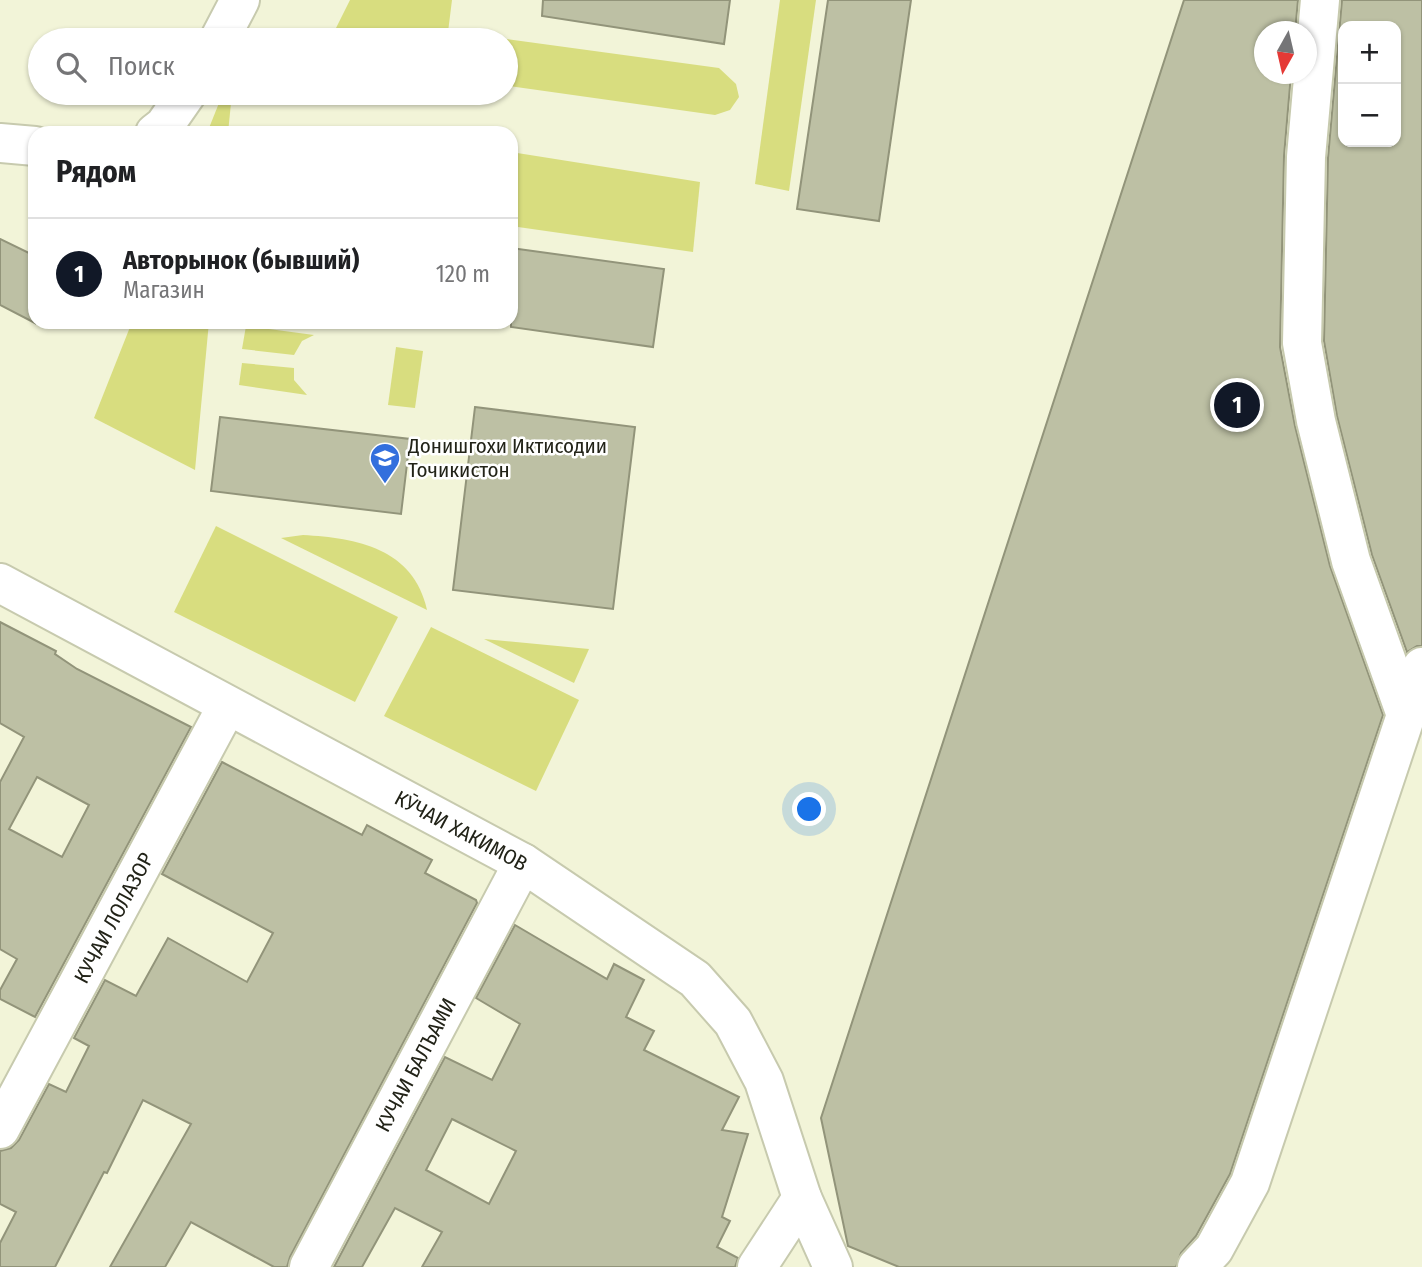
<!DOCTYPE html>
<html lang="ru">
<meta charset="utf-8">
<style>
body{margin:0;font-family:"Fira Sans Condensed",sans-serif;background:#f2f2f2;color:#202124}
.controls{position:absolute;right:21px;top:21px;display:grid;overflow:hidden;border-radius:14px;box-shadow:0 2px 5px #0004}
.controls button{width:63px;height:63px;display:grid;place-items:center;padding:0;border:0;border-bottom:2px solid #e0e0e0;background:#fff;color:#202124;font:35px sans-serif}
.compass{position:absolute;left:1254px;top:21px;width:63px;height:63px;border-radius:50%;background:#fff;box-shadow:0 2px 5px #0004;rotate:188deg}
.you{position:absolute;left:810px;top:810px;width:24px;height:24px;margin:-18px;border:5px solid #fff;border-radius:50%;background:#1a73e8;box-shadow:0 0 0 10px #1a73e833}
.badge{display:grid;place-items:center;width:46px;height:46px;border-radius:50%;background:#111827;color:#fff;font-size:23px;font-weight:700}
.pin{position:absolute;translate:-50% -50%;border:4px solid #fff;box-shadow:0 2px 7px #0006}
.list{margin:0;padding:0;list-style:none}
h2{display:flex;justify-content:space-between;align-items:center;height:91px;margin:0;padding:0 28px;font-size:30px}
h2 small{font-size:23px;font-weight:400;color:#757577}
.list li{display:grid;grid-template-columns:46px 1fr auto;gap:21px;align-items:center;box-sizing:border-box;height:112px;padding:0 28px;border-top:2px solid #e0e0e0}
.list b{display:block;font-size:26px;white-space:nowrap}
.list p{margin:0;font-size:23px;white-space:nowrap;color:#757577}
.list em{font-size:23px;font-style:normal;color:#757577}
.icon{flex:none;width:38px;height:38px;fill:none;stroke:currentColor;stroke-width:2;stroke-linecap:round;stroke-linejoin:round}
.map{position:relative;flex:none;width:1422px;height:1267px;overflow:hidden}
.search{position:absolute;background:#fff;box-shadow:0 2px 5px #0004;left:28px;top:28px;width:490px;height:77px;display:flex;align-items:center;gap:18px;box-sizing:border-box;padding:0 24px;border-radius:38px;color:#757577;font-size:26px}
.panel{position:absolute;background:#fff;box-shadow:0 2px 5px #0004;left:28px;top:126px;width:490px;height:203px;border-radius:21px}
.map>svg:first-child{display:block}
.green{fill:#d8dd7f}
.building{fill:#bdc0a4;stroke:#92947a;stroke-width:2;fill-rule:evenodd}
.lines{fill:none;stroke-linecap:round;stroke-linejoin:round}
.minor-casing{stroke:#c7caae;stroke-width:42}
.minor{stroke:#fff;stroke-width:38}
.labels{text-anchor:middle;stroke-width:5;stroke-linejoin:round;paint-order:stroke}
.poi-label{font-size:21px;fill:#222318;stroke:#fff;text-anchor:start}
.street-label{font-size:21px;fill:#222318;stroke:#fff}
</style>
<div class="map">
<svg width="1422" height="1267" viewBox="0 0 1422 1267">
<rect width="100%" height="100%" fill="#f2f4d8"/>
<g class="green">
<path d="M 350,0 L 452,0 L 447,40 L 330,40 Z"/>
<path d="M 780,0 L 816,0 L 789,191 L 755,184 Z"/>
<path d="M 507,39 L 719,68 L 736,84 L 739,97 L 730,110 L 715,115 L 509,86 L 506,83 Z"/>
<path d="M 223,93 L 232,93 L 228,133 L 207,133 Z"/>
<path d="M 511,152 L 700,182 L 693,252 L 511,226 Z"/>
<path d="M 132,322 L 209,322 L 195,470 L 94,418 Z"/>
<path d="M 246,326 L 314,335 L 302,341 L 294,355 L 242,349 Z"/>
<path d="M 396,347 L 423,351 L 415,408 L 388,405 Z"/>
<path d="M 242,363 L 294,368 L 294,380 L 307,395 L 239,385 Z"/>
<path d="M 216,526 L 398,617 L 355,702 L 174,612 Z"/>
<path d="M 303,535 C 357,538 413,548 427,610 L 281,538 Z"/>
<path d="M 431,627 L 579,700 L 536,791 L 384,716 Z"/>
<path d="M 484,639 L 589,649 L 574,683 Z"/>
</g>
<g class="building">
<path d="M 543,0 L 730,0 L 724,44 L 542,16 Z"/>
<path d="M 828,0 L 911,0 L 879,221 L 797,209 Z"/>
<path d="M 1184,0 L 1298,0 L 1295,32 L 1264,32 L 1264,74 L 1291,74 L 1284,156 L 1280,347 L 1295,426 L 1330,566 L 1383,715 L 1230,1174 L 1196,1236 L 1181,1253 L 1176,1267 L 899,1267 L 848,1246 L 821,1118 Z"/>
<path d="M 1342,0 L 1422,0 L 1422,646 L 1417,646 L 1407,652 L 1372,555 L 1337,416 L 1324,341 L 1328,158 ZM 1343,26 L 1396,26 L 1396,142 L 1343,142 Z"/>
<path d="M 0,239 L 35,256 L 35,323 L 0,305 Z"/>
<path d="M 511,248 L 664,269 L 653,347 L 511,327 Z"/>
<path d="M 475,407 L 635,427 L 613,609 L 453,590 Z"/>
<path d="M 220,417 L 410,439 L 401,514 L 211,491 Z"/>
<path d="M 0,622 L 56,651 L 55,654 L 77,669 L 191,727 L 35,1017 L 0,999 L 0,990 L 17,959 L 0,949 L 0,782 L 24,737 L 0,723 ZM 37,777 L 89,805 L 62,857 L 9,829 Z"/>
<path d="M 222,762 L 362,835 L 367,825 L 432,860 L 425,873 L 476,900 L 477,903 L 290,1257 L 287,1267 L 274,1267 L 191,1222 L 165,1267 L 110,1267 L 191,1124 L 143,1100 L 107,1173 L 104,1172 L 55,1267 L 0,1267 L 0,1243 L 16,1212 L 0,1204 L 0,1151 L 11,1148 L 19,1140 L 49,1084 L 66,1092 L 89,1046 L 74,1038 L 105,980 L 136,996 L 168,938 L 247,982 L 273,933 L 162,874 Z"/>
<path d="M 515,925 L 607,979 L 614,964 L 644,980 L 626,1017 L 654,1031 L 644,1050 L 739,1097 L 722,1130 L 748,1134 L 722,1217 L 730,1221 L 717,1247 L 738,1258 L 735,1267 L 422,1267 L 442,1232 L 395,1208 L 362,1267 L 334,1267 L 445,1057 L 492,1080 L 520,1024 L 476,998 ZM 452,1119 L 516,1151 L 489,1204 L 426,1170 Z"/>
</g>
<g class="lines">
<g class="minor-casing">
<g id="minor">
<path d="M 1320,0 L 1306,157 L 1302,343 L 1316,421 L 1351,561 L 1406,715"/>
<path d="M 219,40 L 240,0"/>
<path d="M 155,133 L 164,126 L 187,93"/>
<path d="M 0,143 L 35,146"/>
<path d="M 0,583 L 523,863 L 695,979 L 733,1022 L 764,1081 L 802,1198 L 833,1267"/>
<path d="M 0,1129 L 227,706"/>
<path d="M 309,1267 L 523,863"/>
<path d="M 757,1267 L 802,1198"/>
<path d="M 1197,1267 L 1214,1249 L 1250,1183 L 1422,667"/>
</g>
</g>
<use href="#minor" class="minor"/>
</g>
<defs>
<g id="university-pin" transform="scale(1.575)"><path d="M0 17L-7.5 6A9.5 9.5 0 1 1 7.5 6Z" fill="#336fdd" stroke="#fff"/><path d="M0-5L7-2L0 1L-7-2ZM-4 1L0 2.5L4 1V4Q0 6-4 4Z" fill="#fff"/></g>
</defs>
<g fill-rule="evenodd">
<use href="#university-pin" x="385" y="458"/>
</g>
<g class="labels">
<g class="poi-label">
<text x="408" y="453">Донишгохи Иктисодии<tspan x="408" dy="24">Точикистон</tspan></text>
</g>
<g class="street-label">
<text transform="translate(461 831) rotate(28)" y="7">КӮЧАИ ХАКИМОВ</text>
<text transform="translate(114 918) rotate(-62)" y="7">КУЧАИ ЛОЛАЗОР</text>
<text transform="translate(416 1065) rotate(-62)" y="7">КУЧАИ БАЛЪАМИ</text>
</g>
</g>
</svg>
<div class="controls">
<button>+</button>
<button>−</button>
</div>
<svg class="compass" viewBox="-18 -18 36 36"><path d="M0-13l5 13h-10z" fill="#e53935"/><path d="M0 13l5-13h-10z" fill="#757577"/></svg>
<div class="you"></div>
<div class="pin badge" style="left:1237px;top:405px">1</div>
<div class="search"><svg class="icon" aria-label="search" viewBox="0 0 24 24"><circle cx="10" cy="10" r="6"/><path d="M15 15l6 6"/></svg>Поиск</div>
<section class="panel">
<h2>Рядом<small></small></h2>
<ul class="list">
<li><span class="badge">1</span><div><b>Авторынок (бывший)</b><p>Магазин</p></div><em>120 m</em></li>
</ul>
</section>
</div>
